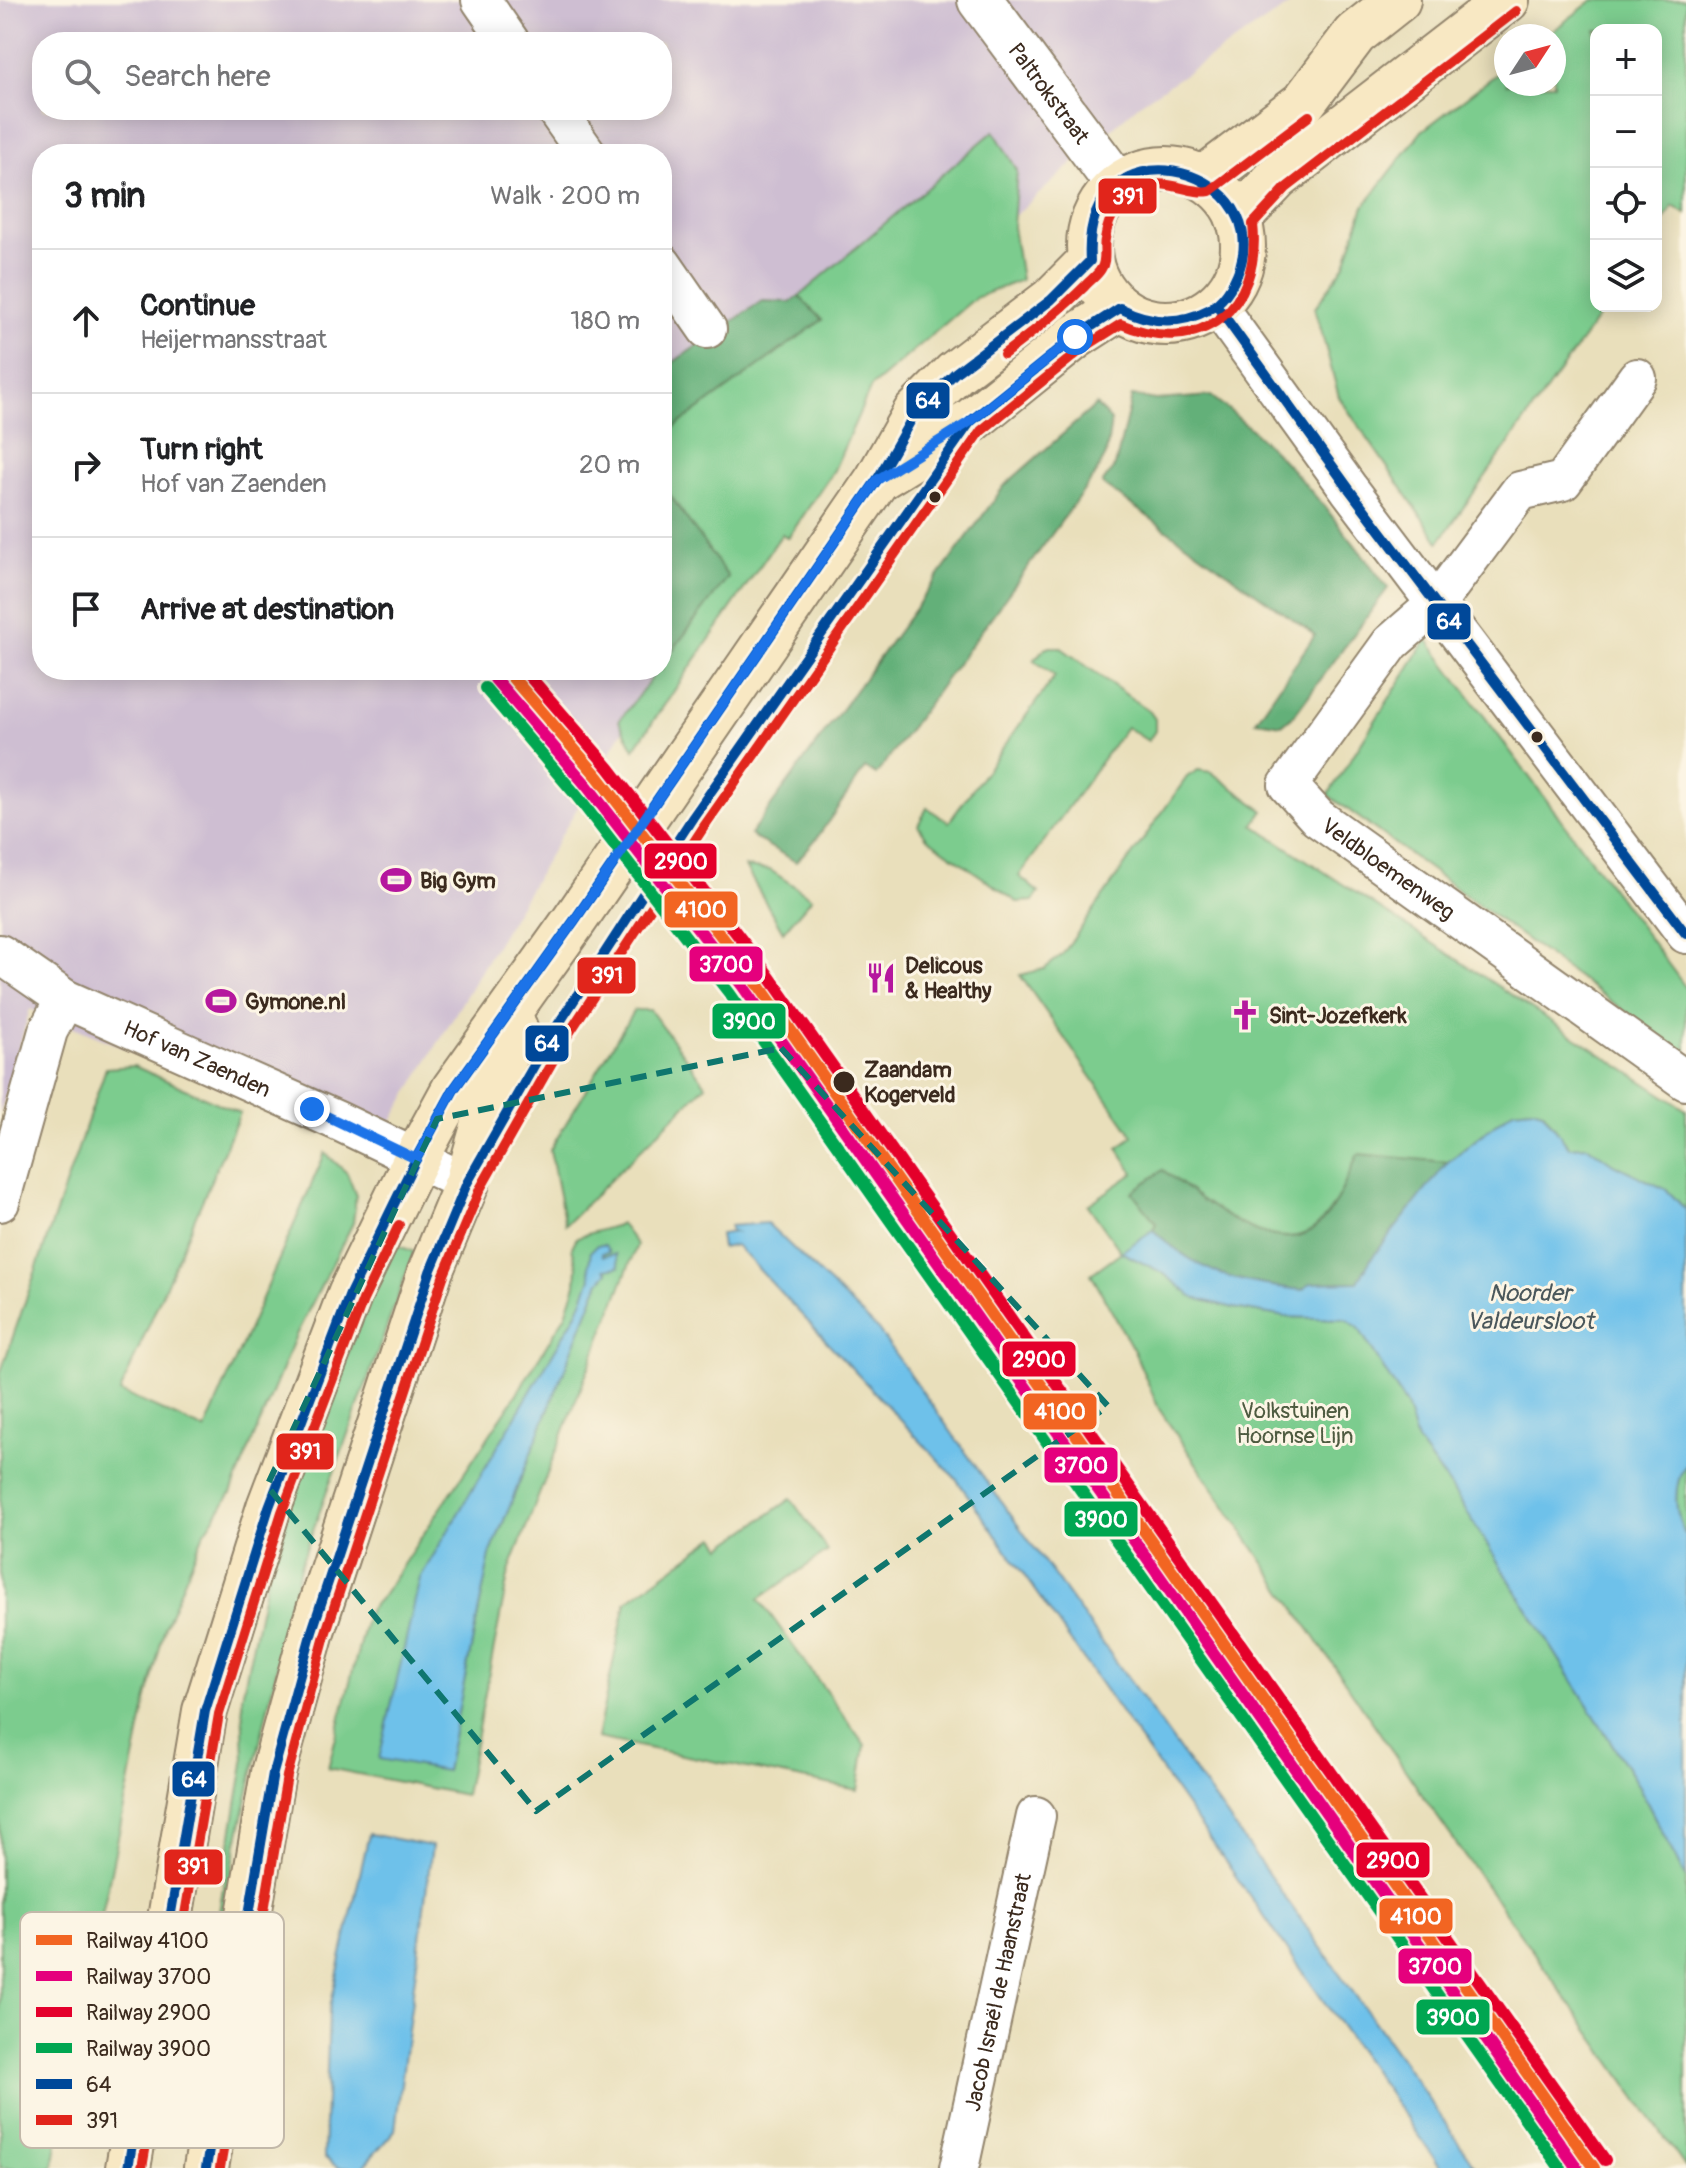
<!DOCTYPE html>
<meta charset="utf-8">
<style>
body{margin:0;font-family:Pangolin,sans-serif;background:#f6f6f6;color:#202124}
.controls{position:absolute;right:24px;top:24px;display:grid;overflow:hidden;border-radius:16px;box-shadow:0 4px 20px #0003}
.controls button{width:72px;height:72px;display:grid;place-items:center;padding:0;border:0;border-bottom:2px solid #e0e0e0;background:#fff;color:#202124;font:40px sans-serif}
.compass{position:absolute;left:1494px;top:24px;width:72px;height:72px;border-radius:50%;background:#fff;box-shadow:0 4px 20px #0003;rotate:54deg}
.stop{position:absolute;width:24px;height:24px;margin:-18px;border:6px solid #1a73e8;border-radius:50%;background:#fff}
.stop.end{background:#1a73e8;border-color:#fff;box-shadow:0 2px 8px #0008}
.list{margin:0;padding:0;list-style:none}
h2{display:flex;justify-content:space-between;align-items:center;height:104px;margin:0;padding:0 32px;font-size:34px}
h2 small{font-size:26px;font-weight:400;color:#757577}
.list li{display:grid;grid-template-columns:52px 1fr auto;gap:24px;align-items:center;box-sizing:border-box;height:144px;padding:0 32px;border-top:2px solid #e0e0e0}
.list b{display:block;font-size:30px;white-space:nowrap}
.list p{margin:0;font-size:26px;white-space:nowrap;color:#757577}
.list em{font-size:26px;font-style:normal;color:#757577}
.icon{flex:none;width:44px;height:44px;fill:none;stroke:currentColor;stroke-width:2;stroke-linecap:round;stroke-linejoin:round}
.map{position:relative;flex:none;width:1686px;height:2168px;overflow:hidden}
.search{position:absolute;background:#fff;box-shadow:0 4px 20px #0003;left:32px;top:32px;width:640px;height:88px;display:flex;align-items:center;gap:20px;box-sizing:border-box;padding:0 28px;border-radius:32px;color:#757577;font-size:30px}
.panel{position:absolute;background:#fff;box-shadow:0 4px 20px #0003;left:32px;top:144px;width:640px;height:536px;border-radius:32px}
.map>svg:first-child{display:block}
.industrial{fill:#cebed2;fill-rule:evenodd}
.green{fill:#7bcc8e;stroke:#5b7b56;stroke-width:2;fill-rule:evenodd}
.forest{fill:#64b079;stroke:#506d4c;stroke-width:2}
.water{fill:#6ec1ea;stroke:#547684;stroke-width:2}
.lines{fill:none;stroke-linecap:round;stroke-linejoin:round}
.minor-casing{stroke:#92846c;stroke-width:42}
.tertiary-casing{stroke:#92846c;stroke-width:48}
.secondary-casing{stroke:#92846c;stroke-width:48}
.minor{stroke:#fff;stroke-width:38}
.tertiary{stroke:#fff;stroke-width:44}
.secondary{stroke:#f8e8c3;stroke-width:44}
.bus-1-casing{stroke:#fcf5e5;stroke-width:16}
.bus-2-casing{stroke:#fcf5e5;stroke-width:16}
.bus-1{stroke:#004899;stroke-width:10}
.bus-2{stroke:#e1251b;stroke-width:10}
.rail-1-casing{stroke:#fcf5e5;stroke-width:18}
.rail-2-casing{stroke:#fcf5e5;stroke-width:18}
.rail-3-casing{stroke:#fcf5e5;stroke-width:18}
.rail-4-casing{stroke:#fcf5e5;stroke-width:18}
.rail-1{stroke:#f26522;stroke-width:12}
.rail-2{stroke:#e5007d;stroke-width:12}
.rail-3{stroke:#e4002b;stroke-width:12}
.rail-4{stroke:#00a651;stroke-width:12}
.route{stroke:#1a73e8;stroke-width:10}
.marked{fill:none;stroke:#0f766e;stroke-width:6;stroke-dasharray:16 10;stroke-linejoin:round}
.bus-dot{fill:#3b2a1e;stroke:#fcf5e5;stroke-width:3}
.labels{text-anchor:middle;stroke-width:6;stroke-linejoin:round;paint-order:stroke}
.street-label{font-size:22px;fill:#3b2a1e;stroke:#fcf5e5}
.poi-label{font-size:22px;font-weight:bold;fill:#3b2a1e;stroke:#fcf5e5;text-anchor:start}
.stop-label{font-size:22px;font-weight:bold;fill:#3b2a1e;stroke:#fcf5e5;text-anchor:start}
.park-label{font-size:22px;fill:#4e5b40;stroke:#fcf5e5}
.water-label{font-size:24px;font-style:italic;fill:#4a575b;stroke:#fcf5e5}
.key{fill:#fcf5e5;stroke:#c2b8a9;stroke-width:2}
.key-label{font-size:22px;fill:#3b2a1e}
.line-badge{stroke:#fcf5e5;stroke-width:3}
.badge-label{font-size:22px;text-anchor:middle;font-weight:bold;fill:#fff}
</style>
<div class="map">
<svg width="1686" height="2168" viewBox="0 0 1686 2168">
<rect width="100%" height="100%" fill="#fcf5e5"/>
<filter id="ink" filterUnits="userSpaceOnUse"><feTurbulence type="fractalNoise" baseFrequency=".0125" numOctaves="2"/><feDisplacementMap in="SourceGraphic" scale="16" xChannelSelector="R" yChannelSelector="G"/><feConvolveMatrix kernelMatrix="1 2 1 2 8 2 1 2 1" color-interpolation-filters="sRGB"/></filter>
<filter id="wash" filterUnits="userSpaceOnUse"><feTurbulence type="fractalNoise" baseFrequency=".006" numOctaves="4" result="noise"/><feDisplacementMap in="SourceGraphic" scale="32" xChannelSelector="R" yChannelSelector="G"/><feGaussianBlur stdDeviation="1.8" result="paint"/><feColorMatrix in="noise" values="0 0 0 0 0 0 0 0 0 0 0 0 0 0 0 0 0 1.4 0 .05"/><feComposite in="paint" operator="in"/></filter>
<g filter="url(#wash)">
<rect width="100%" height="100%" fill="#e9dfbb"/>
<path class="industrial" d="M 0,0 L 1297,0 L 1138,105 L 847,366 L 662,664 L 662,154 L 42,154 L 42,670 L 659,670 L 374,1151 L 30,1009 L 0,1114 ZM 42,42 L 662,42 L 662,110 L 42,110 Z"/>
<g class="green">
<path d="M 1593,0 L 1686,0 L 1686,214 L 1673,206 L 1656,232 L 1656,30 L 1596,30 L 1596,306 L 1606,306 L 1439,542 L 1339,397 L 1315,308 L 1345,264 L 1364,206 L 1422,131 L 1506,67 L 1506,84 L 1554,84 L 1554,36 L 1546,36 Z"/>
<path d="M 994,131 L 1017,170 L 1013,227 L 1021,280 L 975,298 L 871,387 L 834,470 L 788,538 L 782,534 L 634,749 L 619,721 L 658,670 L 662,670 L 662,664 L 728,577 L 662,484 L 662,436 L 821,320 L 799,296 Z"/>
<path d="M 1427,639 L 1686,988 L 1686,1056 L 1328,795 Z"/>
<path d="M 1046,647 L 1060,647 L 1150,712 L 1155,719 L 1155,731 L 1148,741 L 1126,727 L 1019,876 L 1039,893 L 1033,901 L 1017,902 L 927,838 L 918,825 L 927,808 L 949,822 L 1055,676 L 1034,660 Z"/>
<path d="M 1198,770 L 1211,772 L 1264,811 L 1253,825 L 1686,1110 L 1686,1210 L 1667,1190 L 1613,1164 L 1588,1146 L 1569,1147 L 1543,1111 L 1532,1108 L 1513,1110 L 1448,1162 L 1358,1155 C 1347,1178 1338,1205 1319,1224 C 1278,1266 1196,1196 1163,1170 L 1156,1223 L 1153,1230 L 1122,1252 L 1163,1273 L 1195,1298 L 1234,1308 L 1286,1317 L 1345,1319 L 1358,1327 L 1406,1405 L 1417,1441 L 1453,1490 L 1638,1785 L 1686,1878 L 1686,2168 L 1427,1802 L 1159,1409 L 1134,1351 L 1091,1274 L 1121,1252 L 1088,1205 L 1134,1173 L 1118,1148 L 1133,1136 L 1020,975 L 1044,969 L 1062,955 L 1187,777 Z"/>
<path d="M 745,867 L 770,870 L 812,898 L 783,932 Z"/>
<path d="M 634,1010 L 650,1010 L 706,1085 L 565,1225 L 550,1150 Z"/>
<path d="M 134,1066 L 240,1113 L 120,1392 L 205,1430 L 325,1153 L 347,1173 L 356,1196 L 353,1223 L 296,1335 L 231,1493 L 203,1535 L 165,1627 L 145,1706 L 66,2089 L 53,2168 L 0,2168 L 0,1374 L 106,1068 Z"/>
<path d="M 621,1224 L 637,1245 L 509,1571 L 465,1795 L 328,1768 L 368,1611 L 382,1596 L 511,1403 L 566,1314 L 576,1284 L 577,1267 L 572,1247 L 577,1237 ZM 605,1245 L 602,1253 L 607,1272 L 600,1281 L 490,1555 L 446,1770 L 508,1431 L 578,1311 Z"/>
<path d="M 390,1242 L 414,1252 L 301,1563 L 236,1847 L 189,2127 L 183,2127 L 244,1763 L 242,1696 L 273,1548 Z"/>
<path d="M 1686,1464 L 1686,1536 C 1674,1514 1672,1486 1686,1464 Z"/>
<path d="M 791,1499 L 828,1551 L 759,1599 L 865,1745 L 858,1790 L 597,1738 L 626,1602 L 715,1537 L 722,1547 Z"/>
</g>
<g class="forest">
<path d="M 799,296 L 822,320 L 662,436 L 662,370 L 762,301 L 790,302 Z"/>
<path d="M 1132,396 L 1156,400 L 1211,396 C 1282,449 1335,518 1388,588 L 1295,714 L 1282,725 L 1256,721 L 1315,635 L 1102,484 L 1115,466 Z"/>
<path d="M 1096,405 L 1111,421 L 1106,455 L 1095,475 L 876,775 L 865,768 L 817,838 L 796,862 L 750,835 L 1005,485 Z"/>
<path d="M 662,484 L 728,577 L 662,664 Z"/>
<path d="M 1358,1154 L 1448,1162 L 1371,1259 L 1359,1282 L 1311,1283 L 1302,1290 C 1237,1282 1202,1276 1153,1230 L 1156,1223 L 1132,1192 L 1163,1170 C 1196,1196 1278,1266 1319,1224 C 1338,1205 1347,1178 1358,1154 Z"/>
</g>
<g class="water">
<path d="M 1532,1108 L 1542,1111 L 1569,1147 L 1588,1146 L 1613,1164 L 1667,1190 L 1686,1210 L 1686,1464 C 1672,1486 1674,1514 1686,1536 L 1686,1878 L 1638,1785 L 1453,1490 L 1417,1441 L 1406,1405 L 1358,1327 L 1345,1319 L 1286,1317 L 1234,1308 L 1194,1298 L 1163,1273 L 1121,1252 L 1153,1230 C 1202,1276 1237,1282 1302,1290 L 1311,1283 L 1358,1282 L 1371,1259 L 1448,1162 L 1513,1110 Z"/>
<path d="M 767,1223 L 878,1330 L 1401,2059 L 1476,2168 L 1441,2168 L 957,1480 L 736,1245 L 722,1248 L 720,1234 L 735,1232 L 730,1230 L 730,1226 Z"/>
<path d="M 597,1245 L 605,1245 L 609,1252 L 602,1253 L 603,1256 L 616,1254 L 619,1267 L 605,1269 L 608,1272 L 600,1281 L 490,1555 L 446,1771 L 379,1759 L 420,1578 L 578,1311 L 591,1278 L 589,1265 L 591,1251 Z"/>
<path d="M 369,1834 L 432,1846 L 395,2130 L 362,2168 L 338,2168 L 324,2157 L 329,2012 Z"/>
</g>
</g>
<g filter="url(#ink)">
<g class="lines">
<g class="minor-casing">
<g id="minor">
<path d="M 481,0 L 510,42"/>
<path d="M 556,110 L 587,154"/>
<path d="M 662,264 L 707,329"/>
<path d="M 1217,306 L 1349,489 L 1686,934"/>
<path id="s1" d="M 1637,378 L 1563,481 L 1520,491 L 1436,604 L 1391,643 L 1288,785 L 1318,818 L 1686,1081"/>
<path id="s2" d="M 0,954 L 65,999 L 338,1121 L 467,1183"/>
<path d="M 0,1202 L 48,1031 L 65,999"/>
<path id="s3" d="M 959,2168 L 1036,1816"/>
</g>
</g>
<g class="tertiary-casing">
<g id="tertiary">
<path id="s4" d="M 980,0 L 1118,185"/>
</g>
</g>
<g class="secondary-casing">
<g id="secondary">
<circle cx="1166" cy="246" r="77"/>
<path d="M 1204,178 L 1303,103 L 1355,34 L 1398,0"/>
<path d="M 1238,219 L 1277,178 L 1507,0"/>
<path d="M 881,477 L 971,421 L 1075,337 L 1120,308"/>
<path d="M 128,2168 L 205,1711 L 269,1507 L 350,1294 L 416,1159 L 454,1089 L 574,921 L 877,480 L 915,413 L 955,373 L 1051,300 L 1090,261"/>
<path d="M 206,2168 L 273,1773 L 312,1631 L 430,1272 L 467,1183 L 498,1074 L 515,1028"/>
</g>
</g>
<use href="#minor" class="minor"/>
<use href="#tertiary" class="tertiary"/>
<use href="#secondary" class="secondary"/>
<g class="bus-1-casing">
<g id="bus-1">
<path d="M 1217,306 L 1349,489 L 1686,934"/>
<path d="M 128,2168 L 205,1711 L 269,1507 L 350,1294 L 416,1159 L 454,1089 L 574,921 L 877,480 L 915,413 L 955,373 L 1051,300 L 1090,261 C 1081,117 1272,164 1240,267 C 1234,284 1224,301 1208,310 C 1178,326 1149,323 1120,308 L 1075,337 L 971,421 L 693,817 L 552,1034 L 467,1183 L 430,1272 L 312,1631 L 273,1773 L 206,2168"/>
</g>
</g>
<g class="bus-2-casing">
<g id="bus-2">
<path d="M 1004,354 C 1032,333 1059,312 1084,287 C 1089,281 1097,276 1101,269 C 1107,261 1103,248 1105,239 C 1108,217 1121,195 1143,187 C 1170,178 1189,195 1210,191 L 1309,116"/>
<path d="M 142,2168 L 219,1714 L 282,1512 L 363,1300 L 399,1225"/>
<path d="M 220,2168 L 287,1776 L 325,1635 L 443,1277 L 480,1189 L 564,1041 L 705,825 L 981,431 L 1083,348 L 1121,324 C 1201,358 1262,308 1253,224 L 1286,188 L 1516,11"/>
</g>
</g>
<use href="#bus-1" class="bus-1"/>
<use href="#bus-2" class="bus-2"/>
<g class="rail-1-casing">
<path id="rail-1" d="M 506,670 L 598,777 L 753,977 L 1594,2168"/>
</g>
<g class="rail-2-casing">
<path id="rail-2" d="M 495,679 L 587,786 L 742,985 L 1577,2168"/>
</g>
<g class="rail-3-casing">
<path id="rail-3" d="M 524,670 L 609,768 L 764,969 L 1605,2160"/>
</g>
<g class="rail-4-casing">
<path id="rail-4" d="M 485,688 L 576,795 L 730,994 L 1560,2168"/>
</g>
<use href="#rail-1" class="rail-1"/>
<use href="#rail-2" class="rail-2"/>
<use href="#rail-3" class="rail-3"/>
<use href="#rail-4" class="rail-4"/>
</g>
</g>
<g class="lines" filter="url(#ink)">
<path class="route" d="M 312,1109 L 416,1159 L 454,1089 L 574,921 L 877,480 L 971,421 L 1075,337"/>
</g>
<path class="marked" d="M 781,1048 L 1108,1406 L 536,1811 L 267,1486 L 437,1119 Z"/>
<defs>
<g id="stadium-bare" transform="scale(2.4)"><path d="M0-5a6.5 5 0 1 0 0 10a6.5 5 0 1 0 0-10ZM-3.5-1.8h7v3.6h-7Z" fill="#b5179e" stroke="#fcf5e5" stroke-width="2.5" paint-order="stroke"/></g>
<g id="restaurant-bare" transform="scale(2.4)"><path d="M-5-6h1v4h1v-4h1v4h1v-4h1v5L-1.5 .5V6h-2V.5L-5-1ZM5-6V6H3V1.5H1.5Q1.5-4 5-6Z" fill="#b5179e" stroke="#fcf5e5" stroke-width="2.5" paint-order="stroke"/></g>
<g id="church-bare" transform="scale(2.4)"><path d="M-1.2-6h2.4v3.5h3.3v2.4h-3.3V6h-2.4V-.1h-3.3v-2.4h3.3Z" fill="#b5179e" stroke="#fcf5e5" stroke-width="2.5" paint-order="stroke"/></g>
</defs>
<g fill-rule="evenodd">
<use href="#stadium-bare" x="396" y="880"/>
<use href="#restaurant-bare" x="881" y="978"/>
<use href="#stadium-bare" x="221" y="1001"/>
<use href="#church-bare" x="1245" y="1015"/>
</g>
<g class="bus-dot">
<circle cx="935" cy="497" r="7"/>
<circle cx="1537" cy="737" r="7"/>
<circle cx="844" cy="1082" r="12"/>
</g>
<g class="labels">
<g class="street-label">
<text dy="8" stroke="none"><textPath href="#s4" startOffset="116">Paltrokstraat</textPath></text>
<text dy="8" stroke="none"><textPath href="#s1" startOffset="678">Veldbloemenweg</textPath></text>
<text dy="8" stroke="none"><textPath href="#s2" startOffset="224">Hof van Zaenden</textPath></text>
<text dy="8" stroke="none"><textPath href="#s3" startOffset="180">Jacob Israël de Haanstraat</textPath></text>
</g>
<g class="poi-label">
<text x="420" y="888">Big Gym</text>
<text x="905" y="973">Delicous<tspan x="905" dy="25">&amp; Healthy</tspan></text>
<text x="245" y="1009">Gymone.nl</text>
<text x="1269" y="1023">Sint-Jozefkerk</text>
</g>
<g class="stop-label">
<text x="864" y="1077">Zaandam<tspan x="864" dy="25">Kogerveld</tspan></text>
</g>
<g class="park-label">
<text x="1295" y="1418">Volkstuinen<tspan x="1295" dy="25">Hoornse Lijn</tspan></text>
</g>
<g class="water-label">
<text x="1530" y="1301">Noorder<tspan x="1530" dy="28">Valdeursloot</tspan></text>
</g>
</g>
<rect x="20" y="1912" width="264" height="236" rx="12" class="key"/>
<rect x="36" y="1935" width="36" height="10" fill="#f26522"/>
<rect x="36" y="1971" width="36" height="10" fill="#e5007d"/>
<rect x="36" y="2007" width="36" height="10" fill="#e4002b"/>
<rect x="36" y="2043" width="36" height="10" fill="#00a651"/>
<rect x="36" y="2079" width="36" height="10" fill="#004899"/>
<rect x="36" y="2115" width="36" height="10" fill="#e1251b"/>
<g class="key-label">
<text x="86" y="1948">Railway 4100</text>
<text x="86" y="1984">Railway 3700</text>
<text x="86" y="2020">Railway 2900</text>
<text x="86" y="2056">Railway 3900</text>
<text x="86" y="2092">64</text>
<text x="86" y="2128">391</text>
</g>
<g class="line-badge">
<rect x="1097" y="177" width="61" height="38" rx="8" fill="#e1251b"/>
<rect x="905" y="381" width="46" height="39" rx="8" fill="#004899"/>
<rect x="1426" y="602" width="46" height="39" rx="8" fill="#004899"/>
<rect x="643" y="842" width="75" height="38" rx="8" fill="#e4002b"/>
<rect x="663" y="890" width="76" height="39" rx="8" fill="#f26522"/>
<rect x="688" y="945" width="76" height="38" rx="8" fill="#e5007d"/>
<rect x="576" y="956" width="61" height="39" rx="8" fill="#e1251b"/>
<rect x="711" y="1002" width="76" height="38" rx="8" fill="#00a651"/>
<rect x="524" y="1024" width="46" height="39" rx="8" fill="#004899"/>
<rect x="1001" y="1340" width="76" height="38" rx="8" fill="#e4002b"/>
<rect x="1022" y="1392" width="76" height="39" rx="8" fill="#f26522"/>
<rect x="275" y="1432" width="60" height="39" rx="8" fill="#e1251b"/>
<rect x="1043" y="1446" width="76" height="38" rx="8" fill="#e5007d"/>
<rect x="1063" y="1500" width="76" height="38" rx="8" fill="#00a651"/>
<rect x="171" y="1760" width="45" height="38" rx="8" fill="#004899"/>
<rect x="1355" y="1841" width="76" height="38" rx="8" fill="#e4002b"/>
<rect x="163" y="1848" width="61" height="38" rx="8" fill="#e1251b"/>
<rect x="1378" y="1897" width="76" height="38" rx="8" fill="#f26522"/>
<rect x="1397" y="1947" width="76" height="38" rx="8" fill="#e5007d"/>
<rect x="1415" y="1998" width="76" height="38" rx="8" fill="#00a651"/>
</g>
<g class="badge-label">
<text x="1128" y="204">391</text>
<text x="928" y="408">64</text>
<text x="1449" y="629">64</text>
<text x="681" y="869">2900</text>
<text x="701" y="917">4100</text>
<text x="726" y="972">3700</text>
<text x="607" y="983">391</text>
<text x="749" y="1029">3900</text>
<text x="547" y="1051">64</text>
<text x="1039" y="1367">2900</text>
<text x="1060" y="1419">4100</text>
<text x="305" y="1459">391</text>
<text x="1081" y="1473">3700</text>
<text x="1101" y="1527">3900</text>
<text x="194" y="1787">64</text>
<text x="1393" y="1868">2900</text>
<text x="193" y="1874">391</text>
<text x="1416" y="1924">4100</text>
<text x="1435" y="1974">3700</text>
<text x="1453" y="2025">3900</text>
</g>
</svg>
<div class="controls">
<button>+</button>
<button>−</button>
<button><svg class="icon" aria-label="locate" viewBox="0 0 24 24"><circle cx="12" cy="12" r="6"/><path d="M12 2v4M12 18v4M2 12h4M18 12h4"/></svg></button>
<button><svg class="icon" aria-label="layers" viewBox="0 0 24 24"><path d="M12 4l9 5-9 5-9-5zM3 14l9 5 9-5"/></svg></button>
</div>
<svg class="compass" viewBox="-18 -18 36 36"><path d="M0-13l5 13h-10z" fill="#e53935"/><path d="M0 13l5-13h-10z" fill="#757577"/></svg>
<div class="stop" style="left:1075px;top:337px"></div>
<div class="stop end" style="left:312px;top:1109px"></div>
<div class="search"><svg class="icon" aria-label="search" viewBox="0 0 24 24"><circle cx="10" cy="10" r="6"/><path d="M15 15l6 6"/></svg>Search here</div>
<section class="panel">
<h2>3 min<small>Walk · 200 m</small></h2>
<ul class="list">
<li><svg class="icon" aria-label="ahead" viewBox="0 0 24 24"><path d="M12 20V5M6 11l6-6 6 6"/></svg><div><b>Continue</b><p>Heijermansstraat</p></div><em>180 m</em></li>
<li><svg class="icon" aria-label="right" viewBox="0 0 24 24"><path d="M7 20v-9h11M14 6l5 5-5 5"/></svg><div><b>Turn right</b><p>Hof van Zaenden</p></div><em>20 m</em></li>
<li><svg class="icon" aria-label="arrive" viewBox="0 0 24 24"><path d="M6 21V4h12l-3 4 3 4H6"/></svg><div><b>Arrive at destination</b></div></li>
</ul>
</section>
</div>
